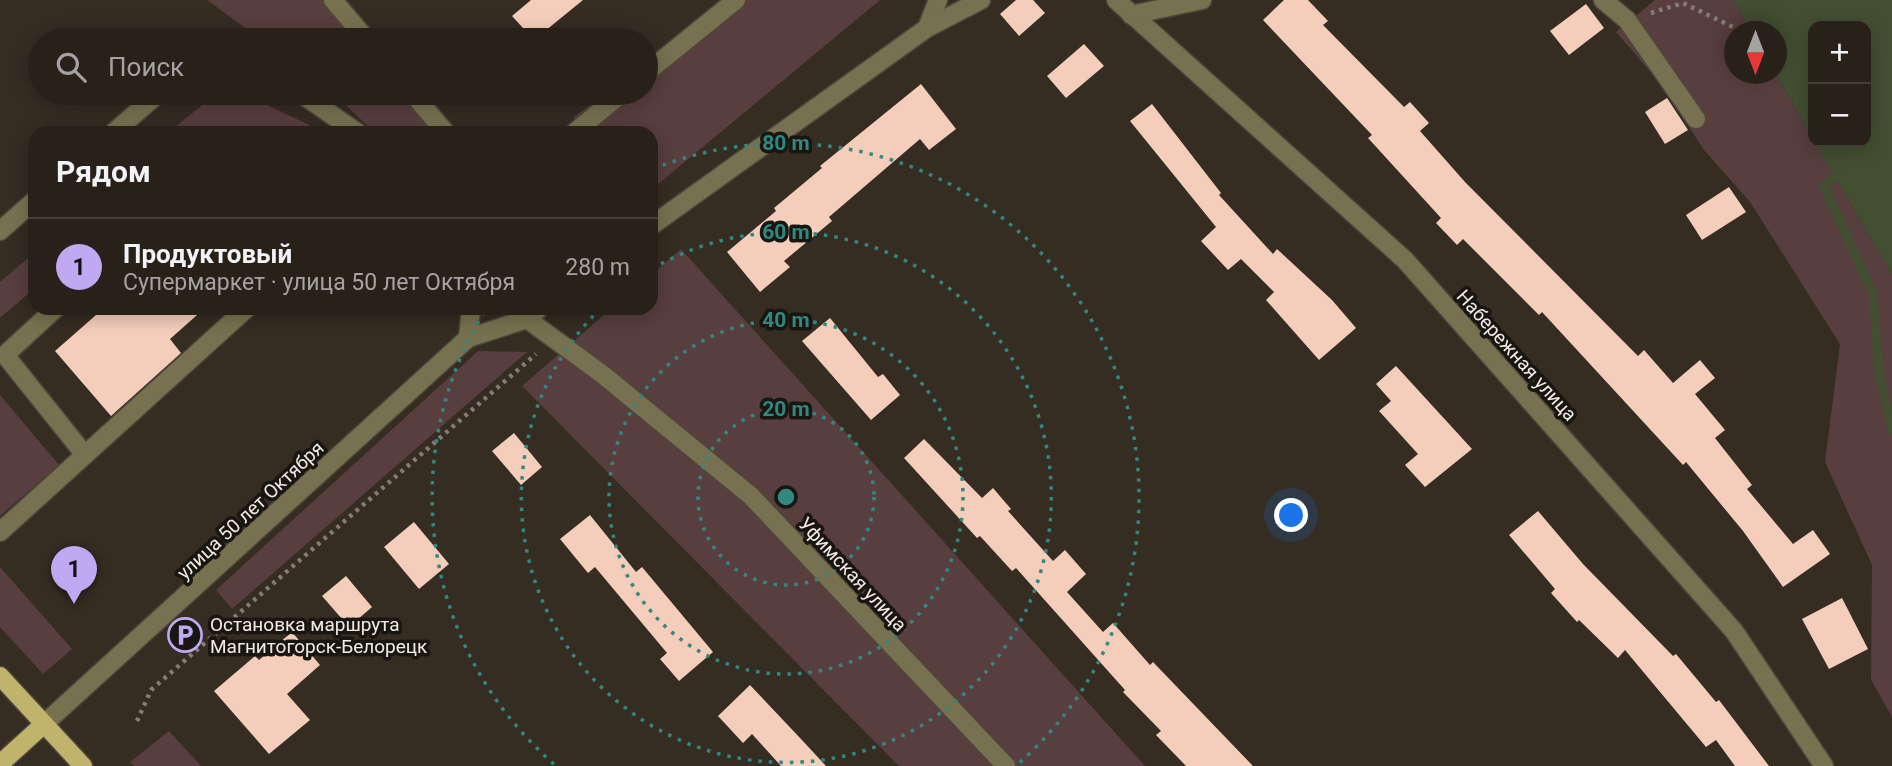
<!DOCTYPE html>
<html lang="ru">
<meta charset="utf-8">
<style>
body{margin:0;font-family:Roboto,sans-serif;background:#342e27;color:#f1f3f6}
.controls{position:absolute;right:21px;top:21px;display:grid;overflow:hidden;border-radius:14px;box-shadow:0 4px 18px #0003}
.controls button{width:63px;height:63px;display:grid;place-items:center;padding:0;border:0;border-bottom:2px solid #443e39;background:#28211a;color:#f1f3f6;font:35px sans-serif}
.compass{position:absolute;left:1724px;top:21px;width:63px;height:63px;border-radius:50%;background:#28211a;box-shadow:0 4px 18px #0003;rotate:180deg}
.you{position:absolute;left:1292px;top:516px;width:24px;height:24px;margin:-18px;border:5px solid #fff;border-radius:50%;background:#1a73e8;box-shadow:0 0 0 10px #1a73e833}
.badge{display:grid;place-items:center;width:46px;height:46px;border-radius:50%;background:#c1a8f3;color:#111;font-size:23px;font-weight:700}
.pin{position:absolute;translate:-50% -58px;filter:drop-shadow(0 2px 4px #0008)}
.pin::after{content:'';position:absolute;top:37px;width:24px;height:21px;background:inherit;clip-path:polygon(0 0,100% 0,50% 100%)}
.list{margin:0;padding:0;list-style:none}
h2{display:flex;justify-content:space-between;align-items:center;height:91px;margin:0;padding:0 28px;font-size:30px}
h2 small{font-size:23px;font-weight:400;color:#a5a3a2}
.list li{display:grid;grid-template-columns:46px 1fr auto;gap:21px;align-items:center;box-sizing:border-box;height:98px;padding:0 28px;border-top:2px solid #443e39}
.list b{display:block;font-size:26px;white-space:nowrap}
.list p{margin:0;font-size:23px;white-space:nowrap;color:#a5a3a2}
.list em{font-size:23px;font-style:normal;color:#a5a3a2}
.icon{flex:none;width:38px;height:38px;fill:none;stroke:currentColor;stroke-width:2;stroke-linecap:round;stroke-linejoin:round}
.map{position:relative;flex:none;width:1892px;height:766px;overflow:hidden}
.search{position:absolute;background:#28211a;box-shadow:0 4px 18px #0003;left:28px;top:28px;width:630px;height:77px;display:flex;align-items:center;gap:18px;box-sizing:border-box;padding:0 24px;border-radius:38px;color:#a5a3a2;font-size:26px}
.panel{position:absolute;background:#28211a;box-shadow:0 4px 18px #0003;left:28px;top:126px;width:630px;height:189px;border-radius:21px}
.map>svg:first-child{display:block}
.green{fill:#583e3e}
.water{fill:#424f31}
.lines{fill:none;stroke-linecap:round;stroke-linejoin:round}
.stream{stroke:#424f31;stroke-width:9}
.building{fill:#f4cdbb}
.minor-casing{stroke:#4f473d;stroke-width:21}
.major-casing{stroke:#4f473d;stroke-width:21}
.path{stroke:#857d75;stroke-width:4.5;stroke-dasharray:3.5 5;stroke-linecap:butt}
.minor{stroke:#77714f;stroke-width:18}
.major{stroke:#c0b46c;stroke-width:18}
.ring{fill:none;stroke:#318880;stroke-width:3.5;stroke-dasharray:3.5 7}
.labels{text-anchor:middle;stroke-width:7;stroke-linejoin:round;paint-order:stroke}
.street-label{font-size:19px;fill:#f2ece5;stroke:#191511}
.poi-label{font-size:19px;fill:#f2ece5;stroke:#191511;text-anchor:start}
.centre{fill:#318880;stroke:#191511;stroke-width:3.5}
.ring-label{font-size:21px;text-anchor:middle;font-weight:bold;fill:#318880;stroke:#191511;stroke-width:7;stroke-linejoin:round;paint-order:stroke}
</style>
<div class="map">
<svg width="1892" height="766" viewBox="0 0 1892 766">
<rect width="100%" height="100%" fill="#352c22"/>
<g class="green">
<path d="M 207,0 L 333,0 L 367,40 L 262,40 Z"/>
<path d="M 734,0 L 880,0 L 651,190 L 651,133 L 574,133 L 574,117 L 606,93 L 646,93 L 646,64 Z"/>
<path d="M 1655,0 L 1733,0 L 1751,31 L 1734,32 L 1734,74 L 1776,74 L 1892,275 L 1892,717 L 1871,680 L 1872,565 L 1825,462 L 1840,344 L 1750,202 L 1704,150 L 1661,84 L 1616,32 Z"/>
<path d="M 217,93 L 242,93 L 326,133 L 168,133 Z"/>
<path d="M 333,93 L 412,93 L 446,133 L 375,133 Z"/>
<path d="M 681,249 L 1145,766 L 899,766 L 522,386 L 612,308 L 651,308 L 651,275 Z"/>
<path d="M 35,252 L 35,288 L 0,318 L 0,282 Z"/>
<path d="M 478,351 L 527,352 L 232,609 L 216,590 Z"/>
<path d="M 0,395 L 59,465 L 0,516 Z"/>
<path d="M 0,567 L 72,649 L 43,674 L 0,627 Z"/>
<path d="M 169,731 L 201,766 L 134,766 L 130,762 Z"/>
</g>
<path class="water" d="M 1733,0 L 1892,0 L 1892,275 L 1815,142 L 1866,142 L 1866,26 L 1813,26 L 1813,138 L 1776,74 L 1776,32 L 1751,31 Z"/>
<g class="lines">
<path class="stream" d="M 1843,169 L 1824,186 L 1873,294 L 1879,373 L 1892,430"/>
</g>
<g class="building">
<path d="M 531,0 L 583,0 L 534,40 L 512,16 Z"/>
<path d="M 1016,0 L 1033,0 L 1045,13 L 1019,36 L 1000,14 Z"/>
<path d="M 1284,0 L 1308,0 L 1328,21 L 1323,25 L 1404,107 L 1410,102 L 1429,123 L 1420,131 L 1465,182 L 1638,356 L 1644,350 L 1673,383 L 1700,360 L 1715,378 L 1695,394 L 1725,430 L 1715,438 L 1752,485 L 1747,489 L 1793,544 L 1813,530 L 1830,554 L 1783,587 L 1743,531 L 1686,462 L 1683,465 L 1542,312 L 1539,315 L 1463,239 L 1457,245 L 1436,223 L 1441,218 L 1368,138 L 1372,135 L 1263,20 Z"/>
<path d="M 1586,4 L 1604,28 L 1569,55 L 1550,31 Z"/>
<path d="M 1084,44 L 1104,66 L 1066,98 L 1047,76 Z"/>
<path d="M 921,84 L 956,129 L 929,150 L 920,139 L 829,217 L 832,221 L 784,261 L 790,267 L 760,292 L 727,252 L 776,211 L 774,208 L 822,168 L 820,166 Z"/>
<path d="M 1667,98 L 1688,130 L 1665,144 L 1645,112 Z"/>
<path d="M 1152,104 L 1221,193 L 1219,195 L 1273,254 L 1277,249 L 1332,300 L 1356,328 L 1319,360 L 1266,300 L 1274,292 L 1241,259 L 1228,270 L 1201,241 L 1216,227 L 1130,121 Z"/>
<path d="M 1729,187 L 1746,212 L 1702,240 L 1686,215 Z"/>
<path d="M 104,308 L 205,308 L 170,339 L 181,353 L 111,416 L 55,351 Z"/>
<path d="M 830,318 L 878,377 L 883,374 L 900,395 L 871,420 L 802,341 Z"/>
<path d="M 1396,366 L 1472,449 L 1425,487 L 1405,465 L 1418,454 L 1379,411 L 1391,401 L 1376,384 Z"/>
<path d="M 514,433 L 542,467 L 521,485 L 492,451 Z"/>
<path d="M 924,439 L 982,498 L 993,488 L 1011,509 L 1008,511 L 1053,561 L 1065,550 L 1086,574 L 1067,592 L 1103,632 L 1113,623 L 1150,665 L 1153,662 L 1253,766 L 1186,766 L 1156,735 L 1161,731 L 1123,692 L 1125,690 L 1016,568 L 1012,571 L 980,536 L 977,538 L 904,458 Z"/>
<path d="M 1538,511 L 1583,564 L 1673,656 L 1676,654 L 1716,702 L 1719,700 L 1769,766 L 1735,766 L 1716,740 L 1706,747 L 1625,650 L 1618,658 L 1579,620 L 1577,622 L 1551,593 L 1555,589 L 1509,535 Z"/>
<path d="M 590,515 L 636,572 L 642,567 L 713,652 L 679,681 L 660,659 L 667,653 L 595,567 L 588,573 L 560,539 Z"/>
<path d="M 414,522 L 449,564 L 419,589 L 384,547 Z"/>
<path d="M 346,576 L 372,607 L 349,627 L 322,596 Z"/>
<path d="M 1842,598 L 1868,649 L 1829,669 L 1802,619 Z"/>
<path d="M 292,632 L 320,665 L 287,694 L 310,720 L 269,754 L 214,691 L 255,656 L 259,660 Z"/>
<path d="M 750,685 L 801,739 L 826,766 L 781,766 L 752,734 L 743,743 L 718,716 Z"/>
</g>
<g class="lines">
<g class="minor-casing">
<g id="minor">
<path d="M 333,0 L 367,40"/>
<path d="M 1116,0 L 1405,260 L 1734,631 L 1824,766"/>
<path d="M 1603,0 L 1627,20 L 1696,119"/>
<path d="M 1131,15 L 1202,0"/>
<path d="M 927,28 L 938,0"/>
<path d="M 646,73 L 736,0"/>
<path d="M 300,93 L 358,133"/>
<path d="M 412,93 L 446,133"/>
<path d="M 113,133 L 159,93"/>
<path d="M 574,133 L 622,93"/>
<path d="M 651,226 L 927,28 L 981,0"/>
<path d="M 0,231 L 35,200"/>
<path d="M 56,308 L 5,355 L 85,455"/>
<path d="M 527,319 L 602,374 L 751,496 L 1006,766"/>
<path d="M 468,338 L 471,308"/>
<path d="M 0,532 L 247,308"/>
<path d="M 44,724 L 468,338 L 527,319 L 540,308"/>
</g>
</g>
<g class="major-casing">
<g id="major">
<path d="M 0,676 L 83,766"/>
<path d="M 0,764 L 44,724"/>
</g>
</g>
<g class="path">
<path d="M 1651,13 L 1683,3 L 1733,27"/>
<path d="M 137,721 L 151,690 L 536,354"/>
</g>
<use href="#minor" class="minor"/>
<use href="#major" class="major"/>
</g>
<g class="ring">
<circle cx="786" cy="497" r="88"/>
<circle cx="786" cy="497" r="177"/>
<path d="M652 269A265 265 0 1 1 599 310"/>
<path d="M554 764A354 354 0 0 1 486 309M653 169A354 354 0 0 1 1018 764"/>
</g>
<defs>
<g id="parking-ring" transform="scale(1.75)"><circle r="9.5" fill="#191511" stroke="#c1a8f3" stroke-width="1.5"/><path d="M-3.5-5.5H1a3.5 3.5 0 0 1 0 7H-1V5.5H-3.5ZM-1-3.4V-.6H.8a1.4 1.4 0 0 0 0-2.8Z" fill="#c1a8f3"/></g>
</defs>
<g fill-rule="evenodd">
<use href="#parking-ring" x="185" y="635"/>
</g>
<g class="labels">
<g class="street-label">
<text transform="translate(1517 355) rotate(48)" y="7">Набережная улица</text>
<text transform="translate(250 510) rotate(-43)" y="7">улица 50 лет Октября</text>
<text transform="translate(853 574) rotate(47)" y="7">Уфимская улица</text>
</g>
<g class="poi-label">
<text x="210" y="631">Остановка маршрута<tspan x="210" dy="22">Магнитогорск-Белорецк</tspan></text>
</g>
</g>
<circle cx="786" cy="497" r="10" class="centre"/>
<g class="ring-label">
<text x="786" y="150">80 m</text>
<text x="786" y="239">60 m</text>
<text x="786" y="327">40 m</text>
<text x="786" y="416">20 m</text>
</g>
</svg>
<div class="controls">
<button>+</button>
<button>−</button>
</div>
<svg class="compass" viewBox="-18 -18 36 36"><path d="M0-13l5 13h-10z" fill="#e53935"/><path d="M0 13l5-13h-10z" fill="#a5a3a2"/></svg>
<div class="you"></div>
<div class="pin badge" style="left:74px;top:604px">1</div>
<div class="search"><svg class="icon" aria-label="search" viewBox="0 0 24 24"><circle cx="10" cy="10" r="6"/><path d="M15 15l6 6"/></svg>Поиск</div>
<section class="panel">
<h2>Рядом<small></small></h2>
<ul class="list">
<li><span class="badge">1</span><div><b>Продуктовый</b><p>Супермаркет · улица 50 лет Октября</p></div><em>280 m</em></li>
</ul>
</section>
</div>
